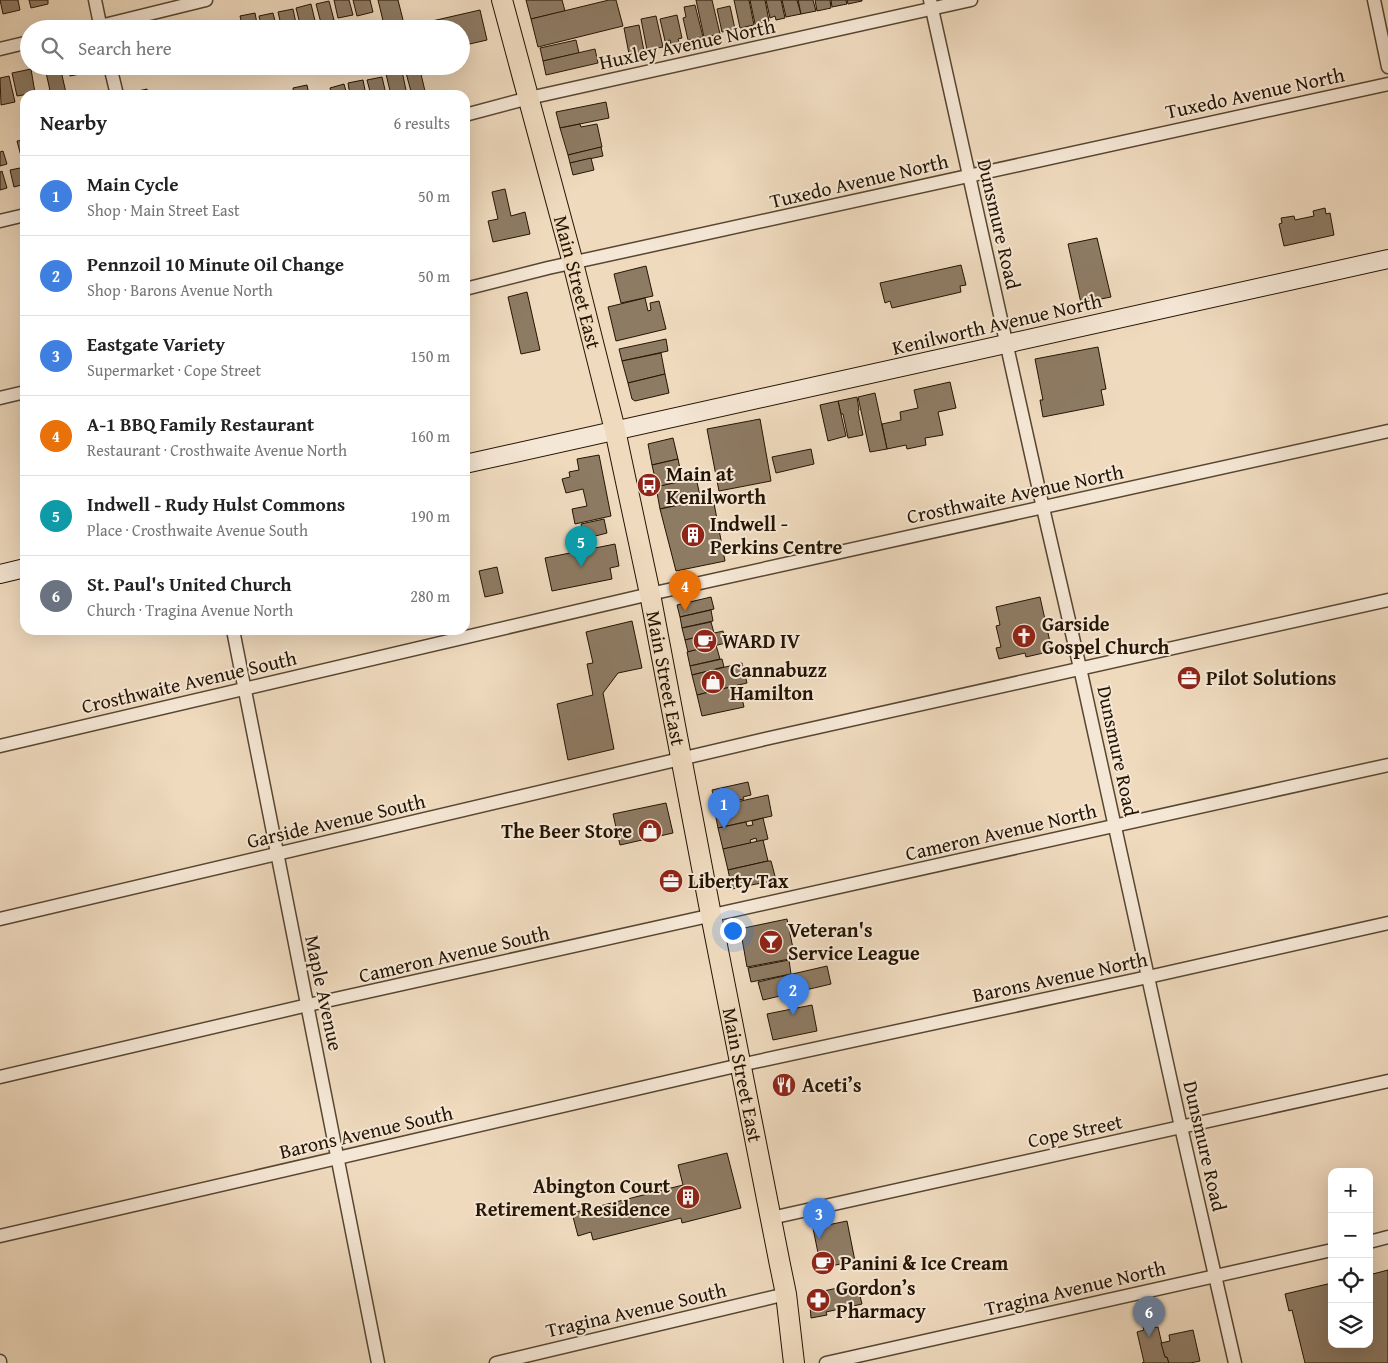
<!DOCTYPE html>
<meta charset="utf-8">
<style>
body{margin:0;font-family:"Gentium Book Plus",serif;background:#f6f6f6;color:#222}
.controls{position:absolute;right:15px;bottom:15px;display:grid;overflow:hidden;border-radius:10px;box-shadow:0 5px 20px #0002}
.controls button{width:45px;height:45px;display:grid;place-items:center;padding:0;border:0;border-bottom:1px solid #e0e0e0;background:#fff;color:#222;font:25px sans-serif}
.you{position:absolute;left:732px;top:930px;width:18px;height:18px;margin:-12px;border:4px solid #fff;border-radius:50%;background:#1a73e8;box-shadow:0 0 0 8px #1a73e833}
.badge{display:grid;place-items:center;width:32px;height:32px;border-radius:50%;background:#ea580c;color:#fff;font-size:16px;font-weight:700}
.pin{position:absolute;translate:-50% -41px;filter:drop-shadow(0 1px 2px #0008)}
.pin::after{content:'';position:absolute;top:26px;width:18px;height:15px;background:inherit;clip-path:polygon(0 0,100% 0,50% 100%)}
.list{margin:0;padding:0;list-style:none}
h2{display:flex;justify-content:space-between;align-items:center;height:65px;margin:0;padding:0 20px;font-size:21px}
h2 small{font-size:16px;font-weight:400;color:#767676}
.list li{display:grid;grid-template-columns:32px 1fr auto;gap:15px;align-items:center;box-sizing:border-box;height:80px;padding:0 20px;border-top:1px solid #e0e0e0}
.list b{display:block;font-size:19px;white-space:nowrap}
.list p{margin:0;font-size:16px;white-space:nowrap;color:#767676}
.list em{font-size:16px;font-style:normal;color:#767676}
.icon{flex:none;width:28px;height:28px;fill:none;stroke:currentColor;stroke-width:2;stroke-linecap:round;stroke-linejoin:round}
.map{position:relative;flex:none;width:1388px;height:1363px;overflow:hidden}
.search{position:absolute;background:#fff;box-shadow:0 5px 20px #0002;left:20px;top:20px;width:450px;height:55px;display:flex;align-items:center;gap:12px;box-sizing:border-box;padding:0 18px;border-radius:28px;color:#767676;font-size:19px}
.panel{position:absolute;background:#fff;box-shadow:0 5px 20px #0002;left:20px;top:90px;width:450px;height:545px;border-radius:15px}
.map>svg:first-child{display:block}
.building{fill:#8e7b64;stroke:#241403}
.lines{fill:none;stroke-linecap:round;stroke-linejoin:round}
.street-casing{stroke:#574632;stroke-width:15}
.secondary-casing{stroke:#241403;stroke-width:20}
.primary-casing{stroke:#241403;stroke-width:22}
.street{stroke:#f5e7d5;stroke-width:12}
.secondary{stroke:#f5e7d5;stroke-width:18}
.primary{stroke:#efdabe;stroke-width:20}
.labels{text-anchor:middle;stroke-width:4;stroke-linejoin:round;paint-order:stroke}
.street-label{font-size:20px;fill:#241403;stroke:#f5e7d5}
.poi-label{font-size:20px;font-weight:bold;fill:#241403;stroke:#f5e7d5;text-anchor:start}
</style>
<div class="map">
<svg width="1388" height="1363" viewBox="0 0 1388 1363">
<rect width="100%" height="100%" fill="#efdabe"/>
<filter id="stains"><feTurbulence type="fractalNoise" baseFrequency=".004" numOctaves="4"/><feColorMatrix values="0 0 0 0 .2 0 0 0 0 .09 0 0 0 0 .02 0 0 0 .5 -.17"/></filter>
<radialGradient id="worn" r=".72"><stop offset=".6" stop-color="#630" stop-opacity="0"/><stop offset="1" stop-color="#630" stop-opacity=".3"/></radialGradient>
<g class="building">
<path d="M 0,0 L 18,0 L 20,10 L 3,14 Z"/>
<path d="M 29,0 L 48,0 L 48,4 L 31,8 Z"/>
<path d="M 334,0 L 349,0 L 353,15 L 338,18 Z"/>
<path d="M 353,0 L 370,0 L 373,12 L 357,16 Z"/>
<path d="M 378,0 L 398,0 L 404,24 L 385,29 Z"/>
<path d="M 526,0 L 562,0 L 565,11 L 531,19 Z"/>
<path d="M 609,0 L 616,0 L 623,26 L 538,47 L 531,19 Z"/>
<path d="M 696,0 L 712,0 L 720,34 L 704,37 Z"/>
<path d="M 734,0 L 749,0 L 754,25 L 740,28 Z"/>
<path d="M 750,0 L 765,0 L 769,21 L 755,24 Z"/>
<path d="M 766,0 L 781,0 L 785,18 L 776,20 L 775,16 L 770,18 Z"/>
<path d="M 782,0 L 797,0 L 801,14 L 786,17 Z"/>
<path d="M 798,0 L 813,0 L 816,11 L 801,14 Z"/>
<path d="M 815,0 L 830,0 L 831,8 L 817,11 Z"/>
<path d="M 831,0 L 846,0 L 847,4 L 832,7 Z"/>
<path d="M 847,0 L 862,0 L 862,1 L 848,4 Z"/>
<path d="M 329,1 L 334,20 L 321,23 L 316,4 Z"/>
<path d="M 311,4 L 316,25 L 301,28 L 296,8 Z"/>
<path d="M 695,5 L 703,37 L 688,40 L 683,18 L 686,17 L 684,7 Z"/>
<path d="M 730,6 L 735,29 L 722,32 L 717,9 Z"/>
<path d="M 293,9 L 297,28 L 282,29 L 278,12 Z"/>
<path d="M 480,10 L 487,40 L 461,46 L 461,29 L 420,29 L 419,24 Z"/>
<path d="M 255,13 L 258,29 L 243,29 L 240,16 Z"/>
<path d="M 273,13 L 277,29 L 262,29 L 259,16 Z"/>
<path d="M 677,15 L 682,38 L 678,39 L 679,42 L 671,44 L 670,40 L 665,41 L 660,19 Z"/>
<path d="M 656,16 L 663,47 L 647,50 L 641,19 Z"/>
<path d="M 237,22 L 238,29 L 224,29 L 223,25 Z"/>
<path d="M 639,25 L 644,51 L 629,54 L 624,28 Z"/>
<path d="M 576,40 L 579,53 L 543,61 L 540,48 Z"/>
<path d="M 595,49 L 598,63 L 546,75 L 543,61 Z"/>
<path d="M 52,66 L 60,66 L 66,93 L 51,95 L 45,68 Z"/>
<path d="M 68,66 L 88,66 L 90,72 L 70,76 Z"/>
<path d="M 131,66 L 147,66 L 132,70 Z"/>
<path d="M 31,69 L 35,93 L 17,96 L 12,73 Z"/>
<path d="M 420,70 L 425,91 L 412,95 L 406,73 Z"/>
<path d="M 402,71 L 407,95 L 391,95 L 386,74 Z"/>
<path d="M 9,76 L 15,102 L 1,105 L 0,78 Z"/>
<path d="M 382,77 L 386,94 L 371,95 L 367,80 Z"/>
<path d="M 363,80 L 366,95 L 350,95 L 348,83 Z"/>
<path d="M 344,84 L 347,95 L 332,95 L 330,88 Z"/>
<path d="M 307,85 L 309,95 L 294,95 L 293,88 Z"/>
<path d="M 147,89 L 148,95 L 135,95 L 134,92 Z"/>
<path d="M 327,91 L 328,95 L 313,95 L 313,94 Z"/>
<path d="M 606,102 L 609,118 L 560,128 L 556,112 Z"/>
<path d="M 580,124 L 581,127 L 597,124 L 602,147 L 568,155 L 560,128 Z"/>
<path d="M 25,140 L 25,155 L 21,156 L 17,141 Z"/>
<path d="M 601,147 L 603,156 L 570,163 L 568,155 Z"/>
<path d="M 3,151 L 7,164 L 0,166 L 0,152 Z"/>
<path d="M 591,158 L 594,170 L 573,175 L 570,163 Z"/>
<path d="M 25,167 L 25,184 L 14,187 L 10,170 Z"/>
<path d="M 2,171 L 7,188 L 0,190 L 0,172 Z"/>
<path d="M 505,189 L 511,216 L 525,212 L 530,234 L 493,242 L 488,221 L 498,219 L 492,192 Z"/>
<path d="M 1325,208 L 1326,214 L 1330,213 L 1334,235 L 1284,246 L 1279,224 L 1282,223 L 1281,218 L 1294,216 L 1295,220 L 1314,216 L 1313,211 Z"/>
<path d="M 1097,238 L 1111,297 L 1081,303 L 1068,244 Z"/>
<path d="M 961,265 L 966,285 L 960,286 L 961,292 L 892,308 L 890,301 L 885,303 L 880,283 Z"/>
<path d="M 646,266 L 653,296 L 621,303 L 614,274 Z"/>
<path d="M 527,292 L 540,350 L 521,354 L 508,297 Z"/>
<path d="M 645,298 L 648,311 L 651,310 L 650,303 L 659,301 L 666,329 L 616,341 L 608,307 Z"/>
<path d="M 666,339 L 668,351 L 622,361 L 619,349 Z"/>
<path d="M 1098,347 L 1106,389 L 1101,390 L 1104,405 L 1043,417 L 1040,400 L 1043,400 L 1035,359 Z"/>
<path d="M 661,353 L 665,374 L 628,383 L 622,361 Z"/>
<path d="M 665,374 L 669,393 L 635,401 L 632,399 L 628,383 Z"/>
<path d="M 950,382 L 956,408 L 938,412 L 943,435 L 925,438 L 926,445 L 907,449 L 906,445 L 887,449 L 882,424 L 901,420 L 900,412 L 918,408 L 914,390 Z"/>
<path d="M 875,393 L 887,449 L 870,452 L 858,397 Z"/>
<path d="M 857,397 L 859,410 L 858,411 L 863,435 L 848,438 L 843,414 L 841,414 L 838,401 Z"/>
<path d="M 838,401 L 846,436 L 828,441 L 820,405 Z"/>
<path d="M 760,419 L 771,481 L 719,491 L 707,429 Z"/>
<path d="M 673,438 L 678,459 L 652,465 L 648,444 Z"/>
<path d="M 811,449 L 814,464 L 776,473 L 772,457 Z"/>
<path d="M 599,455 L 611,516 L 575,524 L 572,509 L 587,506 L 583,489 L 566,493 L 562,479 L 570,477 L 569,472 L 579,470 L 577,459 Z"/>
<path d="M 678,459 L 681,473 L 689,472 L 691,480 L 657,487 L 652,465 Z"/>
<path d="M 696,478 L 701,500 L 660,509 L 656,487 Z"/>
<path d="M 713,498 L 725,561 L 676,571 L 660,509 Z"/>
<path d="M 604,519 L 607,533 L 584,539 L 581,524 Z"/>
<path d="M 615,544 L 619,566 L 610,568 L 612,579 L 552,591 L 545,558 Z"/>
<path d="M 497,567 L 503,593 L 485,597 L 479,571 Z"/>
<path d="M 711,597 L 714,609 L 680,617 L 677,605 Z"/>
<path d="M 1040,597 L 1052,651 L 1026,657 L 1025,653 L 999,659 L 996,648 L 1001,647 L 996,626 L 1000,625 L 996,607 Z"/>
<path d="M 711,610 L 713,621 L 682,628 L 680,617 Z"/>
<path d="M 632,621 L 642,668 L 618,673 L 603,693 L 614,749 L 568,760 L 557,704 L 593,695 L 587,664 L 593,663 L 586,632 Z"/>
<path d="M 711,622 L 714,633 L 685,640 L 682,628 Z"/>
<path d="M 723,631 L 726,643 L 688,652 L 685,640 Z"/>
<path d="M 716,645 L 720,659 L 690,666 L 687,652 Z"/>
<path d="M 722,659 L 724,667 L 692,675 L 690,666 Z"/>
<path d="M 742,663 L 747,683 L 697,695 L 692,675 Z"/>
<path d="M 739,685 L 744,707 L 702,716 L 697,695 Z"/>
<path d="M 748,782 L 751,795 L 743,797 L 744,799 L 715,805 L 712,790 Z"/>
<path d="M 768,795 L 772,816 L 718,828 L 714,807 Z"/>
<path d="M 666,803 L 673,833 L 620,845 L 613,814 Z"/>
<path d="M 763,818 L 768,839 L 757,842 L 756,838 L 750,840 L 751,843 L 723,849 L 718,828 L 746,822 L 747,826 L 753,825 L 752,821 Z"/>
<path d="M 763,840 L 768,861 L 728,870 L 723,849 Z"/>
<path d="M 768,861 L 771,861 L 776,880 L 732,889 L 728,870 Z"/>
<path d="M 787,919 L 795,958 L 747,967 L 741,933 L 744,928 Z"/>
<path d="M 789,960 L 791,974 L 751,982 L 748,968 Z"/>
<path d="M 827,966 L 831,984 L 763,1000 L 758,982 Z"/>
<path d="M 812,1005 L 817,1031 L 773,1040 L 767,1014 Z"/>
<path d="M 727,1153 L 741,1208 L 682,1223 L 681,1218 L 593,1240 L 591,1232 L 578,1236 L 572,1213 L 683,1185 L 678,1165 Z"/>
<path d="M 847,1221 L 855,1261 L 821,1268 L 813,1228 Z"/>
<path d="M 1388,1270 L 1388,1363 L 1305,1363 L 1292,1310 L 1289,1311 L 1285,1294 L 1332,1283 L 1332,1344 L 1369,1344 L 1369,1275 Z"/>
<path d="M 857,1284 L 862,1304 L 826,1312 L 827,1315 L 811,1318 L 809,1294 Z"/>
<path d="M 1150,1322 L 1152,1328 L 1158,1327 L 1165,1357 L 1167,1357 L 1169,1363 L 1142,1363 L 1144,1362 L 1137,1332 L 1144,1330 L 1142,1324 Z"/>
<path d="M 1193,1330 L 1200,1361 L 1190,1363 L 1169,1363 L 1167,1357 L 1165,1357 L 1161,1343 L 1170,1341 L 1169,1335 Z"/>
</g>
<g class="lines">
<g class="street-casing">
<g id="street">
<path d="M 95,0 L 101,29"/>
<path d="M 930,0 L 1043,508 L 1080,668 L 1181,1127 L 1235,1363"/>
<path d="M 1374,0 L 1388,67"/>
<path d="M 88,29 L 206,0"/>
<path d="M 0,49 L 29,42"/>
<path d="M 110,66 L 117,95"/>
<path d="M 465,115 L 529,98 L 971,0"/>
<path d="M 0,221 L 25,215"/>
<path d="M 465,289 L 548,268 L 1388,84"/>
<path d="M 0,398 L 25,392"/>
<path d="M 233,630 L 378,1363"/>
<path d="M 0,746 L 650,594 L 1388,431"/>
<path d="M 0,919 L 765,739 L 1388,600"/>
<path d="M 0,1077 L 308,1005 L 1388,765"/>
<path d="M 771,1218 L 1388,1081"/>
<path d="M 0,1236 L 740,1065 L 1148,977 L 1388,923"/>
<path d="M 1369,1242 L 1388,1237"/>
<path d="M 0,1361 L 0,1363"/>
<path d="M 496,1363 L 786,1294"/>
<path d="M 826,1363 L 1332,1250"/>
</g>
</g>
<g class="secondary-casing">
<g id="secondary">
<path d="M 465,464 L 1388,259"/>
<path d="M 0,574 L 25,568"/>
</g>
</g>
<g class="primary-casing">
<g id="primary">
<path id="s1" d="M 502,0 L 573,263 L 615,430 L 650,594 L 711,915 L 780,1265 L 786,1294 L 794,1363"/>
</g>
</g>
<use href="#street" class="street"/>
<use href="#secondary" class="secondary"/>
<use href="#primary" class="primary"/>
</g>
<defs>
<g id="bus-disc" transform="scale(1.25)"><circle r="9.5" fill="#8f2418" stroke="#f5e7d5"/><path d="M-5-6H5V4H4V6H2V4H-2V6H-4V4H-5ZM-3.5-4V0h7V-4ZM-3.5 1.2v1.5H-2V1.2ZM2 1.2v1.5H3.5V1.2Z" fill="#fff"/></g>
<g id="building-disc" transform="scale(1.25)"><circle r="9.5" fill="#8f2418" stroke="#f5e7d5"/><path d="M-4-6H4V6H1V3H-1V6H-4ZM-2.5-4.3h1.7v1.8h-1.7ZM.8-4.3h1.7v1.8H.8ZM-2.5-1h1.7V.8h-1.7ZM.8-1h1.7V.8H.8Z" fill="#fff"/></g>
<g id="church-disc" transform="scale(1.25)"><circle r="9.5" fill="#8f2418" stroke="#f5e7d5"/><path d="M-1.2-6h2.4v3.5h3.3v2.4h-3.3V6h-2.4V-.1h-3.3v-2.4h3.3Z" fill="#fff"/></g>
<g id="cafe-disc" transform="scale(1.25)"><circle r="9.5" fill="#8f2418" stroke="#f5e7d5"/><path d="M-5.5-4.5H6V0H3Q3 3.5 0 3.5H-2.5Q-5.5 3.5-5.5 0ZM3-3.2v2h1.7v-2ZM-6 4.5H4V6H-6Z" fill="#fff"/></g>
<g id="office-disc" transform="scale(1.25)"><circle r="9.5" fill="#8f2418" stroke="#f5e7d5"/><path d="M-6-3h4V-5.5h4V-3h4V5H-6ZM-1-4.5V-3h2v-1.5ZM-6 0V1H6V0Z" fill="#fff"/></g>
<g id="shop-disc" transform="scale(1.25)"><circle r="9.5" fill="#8f2418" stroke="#f5e7d5"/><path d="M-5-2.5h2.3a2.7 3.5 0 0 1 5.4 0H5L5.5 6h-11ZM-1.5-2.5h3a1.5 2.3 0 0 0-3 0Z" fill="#fff"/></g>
<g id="bar-disc" transform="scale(1.25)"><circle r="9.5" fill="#8f2418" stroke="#f5e7d5"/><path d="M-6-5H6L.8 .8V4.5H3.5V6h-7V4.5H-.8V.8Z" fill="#fff"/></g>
<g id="restaurant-disc" transform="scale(1.25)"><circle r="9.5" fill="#8f2418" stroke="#f5e7d5"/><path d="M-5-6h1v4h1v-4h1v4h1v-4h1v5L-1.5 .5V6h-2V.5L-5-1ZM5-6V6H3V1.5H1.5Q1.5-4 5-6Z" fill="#fff"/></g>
<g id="pharmacy-disc" transform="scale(1.25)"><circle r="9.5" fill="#8f2418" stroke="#f5e7d5"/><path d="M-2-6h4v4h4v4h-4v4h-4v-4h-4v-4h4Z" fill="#fff"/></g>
</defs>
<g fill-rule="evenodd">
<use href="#bus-disc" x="649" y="485"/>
<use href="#building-disc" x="693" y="535"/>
<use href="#church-disc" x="1024" y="636"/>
<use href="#cafe-disc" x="705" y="641"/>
<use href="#office-disc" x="1189" y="678"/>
<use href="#shop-disc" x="713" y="682"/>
<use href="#shop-disc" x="650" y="831"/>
<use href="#office-disc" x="671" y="881"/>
<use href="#bar-disc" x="771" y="942"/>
<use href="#restaurant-disc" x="784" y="1085"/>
<use href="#building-disc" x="688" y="1197"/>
<use href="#cafe-disc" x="823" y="1263"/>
<use href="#pharmacy-disc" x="818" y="1300"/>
</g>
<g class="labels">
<g class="street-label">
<text transform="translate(687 44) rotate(-12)" y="7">Huxley Avenue North</text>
<text transform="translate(1255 93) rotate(-12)" y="7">Tuxedo Avenue North</text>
<text transform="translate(859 181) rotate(-13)" y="7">Tuxedo Avenue North</text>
<text transform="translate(999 224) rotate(77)" y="7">Dunsmure Road</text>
<text dy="7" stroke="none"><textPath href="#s1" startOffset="292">Main Street East</textPath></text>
<text transform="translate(997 324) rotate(-13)" y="7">Kenilworth Avenue North</text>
<text transform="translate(1015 494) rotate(-12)" y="7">Crosthwaite Avenue North</text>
<text dy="7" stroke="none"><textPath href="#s1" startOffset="698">Main Street East</textPath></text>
<text transform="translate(189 682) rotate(-13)" y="7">Crosthwaite Avenue South</text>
<text transform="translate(1118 751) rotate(78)" y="7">Dunsmure Road</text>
<text transform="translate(336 821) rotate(-13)" y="7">Garside Avenue South</text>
<text transform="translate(1001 832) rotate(-13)" y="7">Cameron Avenue North</text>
<text transform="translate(454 954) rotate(-13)" y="7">Cameron Avenue South</text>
<text transform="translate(1060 977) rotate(-12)" y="7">Barons Avenue North</text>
<text transform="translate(324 993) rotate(78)" y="7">Maple Avenue</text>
<text dy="7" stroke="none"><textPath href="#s1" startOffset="1102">Main Street East</textPath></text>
<text transform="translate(1075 1131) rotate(-12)" y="7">Cope Street</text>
<text transform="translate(366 1132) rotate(-13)" y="7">Barons Avenue South</text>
<text transform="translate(1205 1146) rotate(77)" y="7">Dunsmure Road</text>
<text transform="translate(1075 1288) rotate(-13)" y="7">Tragina Avenue North</text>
<text transform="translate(636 1310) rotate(-13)" y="7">Tragina Avenue South</text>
</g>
<g class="poi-label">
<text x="666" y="481">Main at<tspan x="666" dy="23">Kenilworth</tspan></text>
<text x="710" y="531">Indwell -<tspan x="710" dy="23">Perkins Centre</tspan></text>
<text x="1042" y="631">Garside<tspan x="1042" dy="23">Gospel Church</tspan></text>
<text x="722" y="648">WARD IV</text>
<text x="730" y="677">Cannabuzz<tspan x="730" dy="23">Hamilton</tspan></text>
<text x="1206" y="685">Pilot Solutions</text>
<text x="632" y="838" text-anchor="end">The Beer Store</text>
<text x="688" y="888">Liberty Tax</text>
<text x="788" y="937">Veteran's<tspan x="788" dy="23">Service League</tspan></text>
<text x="802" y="1092">Aceti’s</text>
<text x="670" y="1193" text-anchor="end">Abington Court<tspan x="670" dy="23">Retirement Residence</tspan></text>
<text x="840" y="1270">Panini &amp; Ice Cream</text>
<text x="836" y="1295">Gordon’s<tspan x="836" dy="23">Pharmacy</tspan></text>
</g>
</g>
<rect width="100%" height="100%" filter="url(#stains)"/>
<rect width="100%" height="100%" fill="url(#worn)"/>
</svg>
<div class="controls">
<button>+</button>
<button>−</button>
<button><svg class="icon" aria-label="locate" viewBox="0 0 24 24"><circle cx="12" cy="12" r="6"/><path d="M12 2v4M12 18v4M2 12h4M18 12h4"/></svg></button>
<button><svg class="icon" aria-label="layers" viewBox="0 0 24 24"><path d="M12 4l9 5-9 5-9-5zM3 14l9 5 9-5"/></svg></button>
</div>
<div class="you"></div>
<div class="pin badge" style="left:724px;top:829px;background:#3f7fe0">1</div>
<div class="pin badge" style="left:793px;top:1015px;background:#3f7fe0">2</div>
<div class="pin badge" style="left:819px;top:1239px;background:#3f7fe0">3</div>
<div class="pin badge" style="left:685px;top:611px;background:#e8710a">4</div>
<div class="pin badge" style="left:581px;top:567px;background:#0f9aa8">5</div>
<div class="pin badge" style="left:1149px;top:1337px;background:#6b7280">6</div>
<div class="search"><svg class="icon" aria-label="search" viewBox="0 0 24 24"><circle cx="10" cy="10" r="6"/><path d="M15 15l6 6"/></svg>Search here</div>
<section class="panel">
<h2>Nearby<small>6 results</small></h2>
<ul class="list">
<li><span class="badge" style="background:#3f7fe0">1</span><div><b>Main Cycle</b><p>Shop · Main Street East</p></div><em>50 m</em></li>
<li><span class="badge" style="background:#3f7fe0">2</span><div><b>Pennzoil 10 Minute Oil Change</b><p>Shop · Barons Avenue North</p></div><em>50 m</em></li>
<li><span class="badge" style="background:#3f7fe0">3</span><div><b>Eastgate Variety</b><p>Supermarket · Cope Street</p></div><em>150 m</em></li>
<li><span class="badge" style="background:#e8710a">4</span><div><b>A-1 BBQ Family Restaurant</b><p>Restaurant · Crosthwaite Avenue North</p></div><em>160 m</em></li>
<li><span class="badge" style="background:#0f9aa8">5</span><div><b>Indwell - Rudy Hulst Commons</b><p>Place · Crosthwaite Avenue South</p></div><em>190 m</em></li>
<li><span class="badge" style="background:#6b7280">6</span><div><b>St. Paul's United Church</b><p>Church · Tragina Avenue North</p></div><em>280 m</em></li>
</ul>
</section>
</div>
